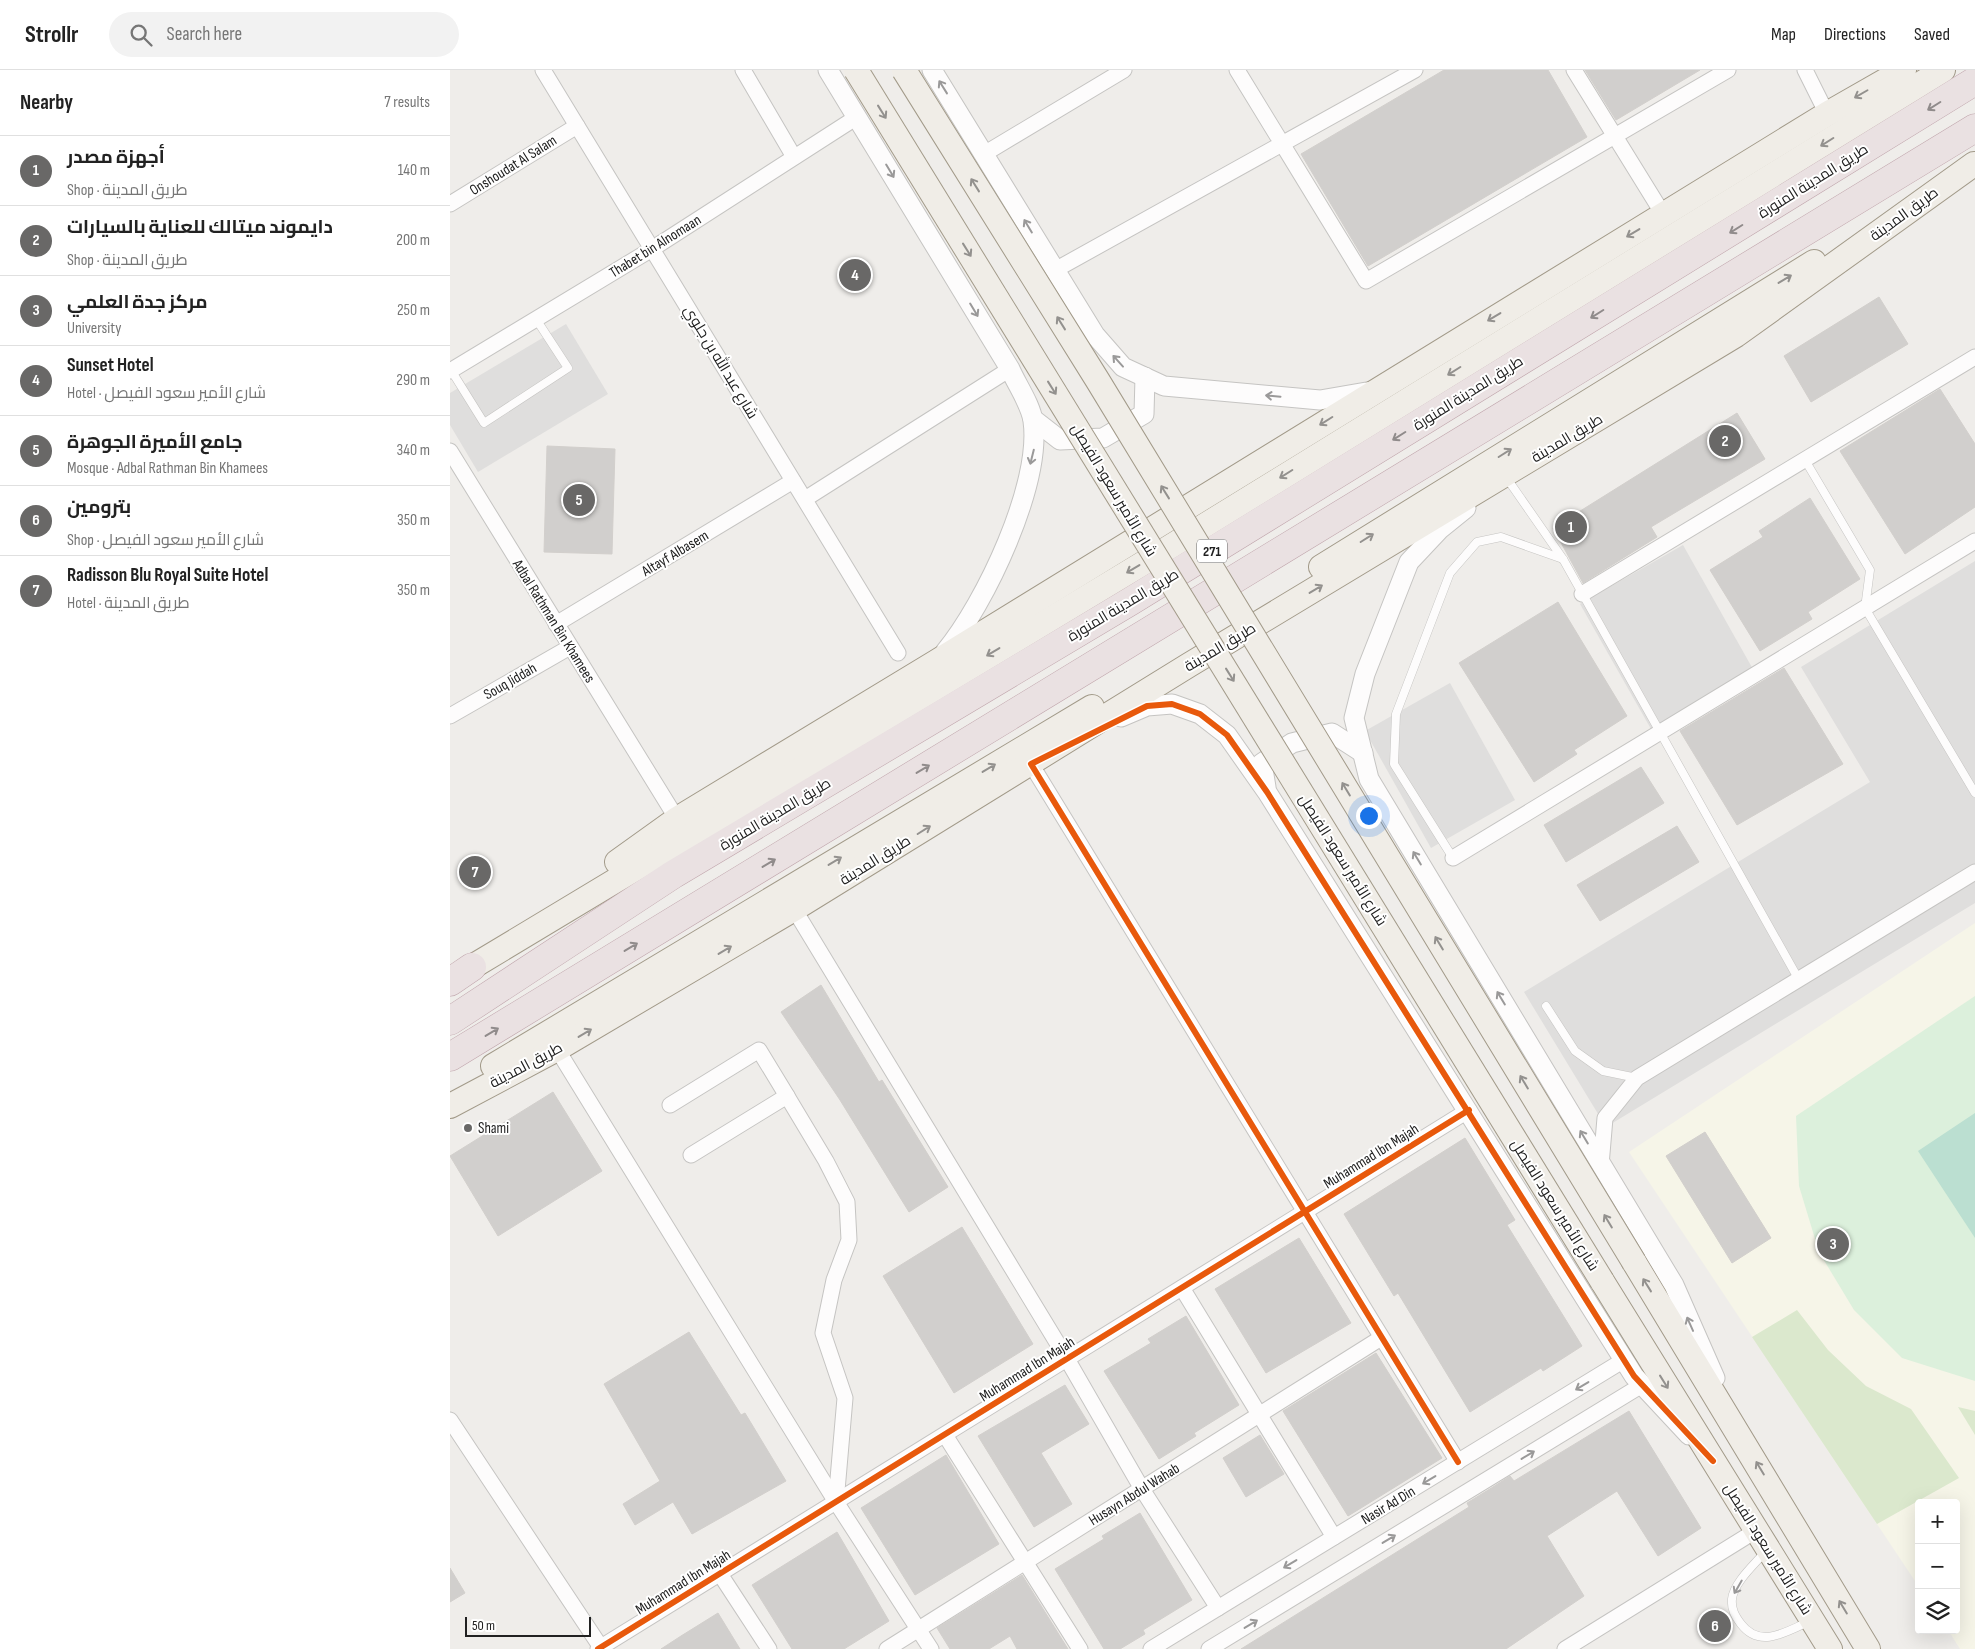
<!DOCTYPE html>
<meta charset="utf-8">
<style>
body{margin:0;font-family:"Sofia Sans Condensed",Cairo,sans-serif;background:#f2f2f2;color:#222}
.controls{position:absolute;right:15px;bottom:15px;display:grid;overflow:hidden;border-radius:5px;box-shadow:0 5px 20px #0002}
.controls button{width:45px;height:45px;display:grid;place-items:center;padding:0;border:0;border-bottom:1px solid #e0e0e0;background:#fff;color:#222;font:25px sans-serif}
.scale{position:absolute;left:15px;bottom:12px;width:126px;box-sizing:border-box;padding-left:5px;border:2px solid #212121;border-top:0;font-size:14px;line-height:18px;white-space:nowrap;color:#212121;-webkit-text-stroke:4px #fff;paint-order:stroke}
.you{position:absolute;left:918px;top:745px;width:18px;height:18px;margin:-12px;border:4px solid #fff;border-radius:50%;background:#1a73e8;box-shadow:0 0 0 8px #1a73e833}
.badge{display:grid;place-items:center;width:32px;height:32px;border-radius:50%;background:#696867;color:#fff;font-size:16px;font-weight:700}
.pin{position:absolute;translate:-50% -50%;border:2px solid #fff;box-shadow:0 1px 5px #0006}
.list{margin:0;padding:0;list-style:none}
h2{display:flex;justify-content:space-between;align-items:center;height:65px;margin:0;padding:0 20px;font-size:21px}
h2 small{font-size:16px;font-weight:400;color:#767676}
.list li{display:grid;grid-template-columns:32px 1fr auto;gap:15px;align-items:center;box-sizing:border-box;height:70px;padding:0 20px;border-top:1px solid #e0e0e0}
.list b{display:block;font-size:19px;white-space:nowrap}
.list p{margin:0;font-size:16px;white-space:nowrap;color:#767676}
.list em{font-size:16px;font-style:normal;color:#767676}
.icon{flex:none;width:28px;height:28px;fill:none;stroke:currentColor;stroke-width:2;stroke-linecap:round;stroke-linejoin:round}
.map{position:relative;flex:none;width:1525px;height:1579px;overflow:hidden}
header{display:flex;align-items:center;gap:30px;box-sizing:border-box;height:70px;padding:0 25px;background:#fff;border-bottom:1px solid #e0e0e0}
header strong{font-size:24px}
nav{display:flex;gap:28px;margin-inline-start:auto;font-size:18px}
.search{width:350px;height:45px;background:#f2f2f2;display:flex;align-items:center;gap:12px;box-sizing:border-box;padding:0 18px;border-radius:28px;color:#767676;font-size:19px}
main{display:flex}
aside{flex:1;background:#fff}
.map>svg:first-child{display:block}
.education{fill:#f6f5e8}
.grass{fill:#dbe8cd}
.park{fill:#dcf0dc}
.pitch{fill:#bbdfd1}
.parking{fill:#dfdedd}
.building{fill:#d1cfcd;stroke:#d2cfcc}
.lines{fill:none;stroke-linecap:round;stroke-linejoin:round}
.service-casing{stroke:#c5c4c2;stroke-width:9}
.minor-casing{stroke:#c5c4c2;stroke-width:17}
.tertiary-casing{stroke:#c5c4c2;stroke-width:21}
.primary-casing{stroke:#a29a89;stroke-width:26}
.motorway-casing{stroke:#c0a5ac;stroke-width:29}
.service{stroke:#fdfcfc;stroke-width:8}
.minor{stroke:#fdfcfc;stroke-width:15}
.tertiary{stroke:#fdfcfc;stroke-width:19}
.primary{stroke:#f0ede7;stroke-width:24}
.motorway{stroke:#eae1e2;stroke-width:28}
.primary-bridge-casing{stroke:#a29a89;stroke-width:26;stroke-linecap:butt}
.primary-bridge{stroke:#f0ede7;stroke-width:24}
.cycleway-casing{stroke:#fff;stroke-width:9}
.cycleway{stroke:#e8590c;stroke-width:6}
.oneway{stroke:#9a9999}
.oneway2{stroke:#93918e}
.oneway3{stroke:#908b8b}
.poi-dot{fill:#696867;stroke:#fff;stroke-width:2}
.labels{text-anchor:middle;stroke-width:4;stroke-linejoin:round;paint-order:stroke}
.shield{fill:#fff;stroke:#646464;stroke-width:1}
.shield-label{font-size:14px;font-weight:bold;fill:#212121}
.street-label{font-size:15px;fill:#212121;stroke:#fff}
.poi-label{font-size:15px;fill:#212121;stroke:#fff;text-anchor:start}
</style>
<header>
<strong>Strollr</strong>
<div class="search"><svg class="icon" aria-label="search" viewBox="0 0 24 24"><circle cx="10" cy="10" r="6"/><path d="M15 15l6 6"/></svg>Search here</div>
<nav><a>Map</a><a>Directions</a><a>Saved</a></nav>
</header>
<main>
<aside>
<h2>Nearby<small>7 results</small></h2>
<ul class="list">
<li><span class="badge">1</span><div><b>أجهزة مصدر</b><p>Shop · طريق المدينة</p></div><em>140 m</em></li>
<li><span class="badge">2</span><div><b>دايموند ميتالك للعناية بالسيارات</b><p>Shop · طريق المدينة</p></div><em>200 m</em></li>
<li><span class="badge">3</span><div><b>مركز جدة العلمي</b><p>University</p></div><em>250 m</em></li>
<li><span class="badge">4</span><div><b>Sunset Hotel</b><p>Hotel · شارع الأمير سعود الفيصل</p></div><em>290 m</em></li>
<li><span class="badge">5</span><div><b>جامع الأميرة الجوهرة</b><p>Mosque · Adbal Rathman Bin Khamees</p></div><em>340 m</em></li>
<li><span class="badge">6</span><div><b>بترومين</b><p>Shop · شارع الأمير سعود الفيصل</p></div><em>350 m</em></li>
<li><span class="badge">7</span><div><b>Radisson Blu Royal Suite Hotel</b><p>Hotel · طريق المدينة</p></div><em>350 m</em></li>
</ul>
</aside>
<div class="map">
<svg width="1525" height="1579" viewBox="0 0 1525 1579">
<rect width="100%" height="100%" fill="#efedea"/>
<path class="education" d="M 1525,853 L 1525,1579 L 1510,1579 L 1498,1560 L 1506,1560 L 1506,1433 L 1469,1433 L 1469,1517 L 1179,1082 Z"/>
<g class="grass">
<path d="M 1347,1240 L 1378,1280 L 1416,1316 L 1461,1339 L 1509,1408 L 1427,1454 L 1302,1267 Z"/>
<path d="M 1508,1337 L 1525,1341 L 1525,1365 Z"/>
</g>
<path class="park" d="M 1525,926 L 1525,1311 L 1452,1288 L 1404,1240 L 1369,1182 L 1349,1116 L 1346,1046 Z"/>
<path class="pitch" d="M 1525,1043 L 1525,1168 L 1468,1081 Z"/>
<g class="parking">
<path d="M 116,254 L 158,324 L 28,402 L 0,355 L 0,323 Z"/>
<path d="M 1233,475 L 1304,601 L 1201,659 L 1130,534 Z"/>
<path d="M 1525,491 L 1525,833 L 1156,1057 L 1074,922 L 1420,712 L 1351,597 Z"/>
<path d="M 1000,613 L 1065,730 L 981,778 L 915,661 Z"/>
</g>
<g class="building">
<path d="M 994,0 L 1098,0 L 1137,67 L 918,196 L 851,84 Z"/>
<path d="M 1135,0 L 1250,0 L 1166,50 Z"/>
<path d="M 1429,227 L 1458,274 L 1361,332 L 1334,286 Z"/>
<path d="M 1490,319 L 1525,374 L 1525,437 L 1455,484 L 1390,381 Z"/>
<path d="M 1287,343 L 1315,389 L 1201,457 L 1207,467 L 1133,513 L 1103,458 Z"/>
<path d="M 97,376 L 165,379 L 162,484 L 94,482 Z"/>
<path d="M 1360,428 L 1410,509 L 1358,542 L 1362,549 L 1310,581 L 1260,500 L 1313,467 L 1309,461 Z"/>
<path d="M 1108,532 L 1177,646 L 1124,680 L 1127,684 L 1084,712 L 1009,593 Z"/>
<path d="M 1334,598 L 1393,694 L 1287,755 L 1230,661 Z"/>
<path d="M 1191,697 L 1214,733 L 1116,792 L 1094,755 Z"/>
<path d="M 1227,756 L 1249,792 L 1150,851 L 1127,815 Z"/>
<path d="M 371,915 L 429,1012 L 432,1010 L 498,1117 L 459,1142 L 390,1030 L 331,942 Z"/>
<path d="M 103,1022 L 152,1101 L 48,1166 L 0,1086 Z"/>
<path d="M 1255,1062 L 1321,1168 L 1282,1193 L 1216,1086 Z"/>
<path d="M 1015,1068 L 1065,1150 L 1057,1155 L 1132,1276 L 1093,1301 L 1091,1298 L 1020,1342 L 948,1223 L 944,1226 L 894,1144 Z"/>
<path d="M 512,1157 L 583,1274 L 504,1323 L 433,1206 Z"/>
<path d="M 849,1168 L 901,1253 L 816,1303 L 765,1219 Z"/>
<path d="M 736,1246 L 789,1335 L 744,1363 L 746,1366 L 709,1389 L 654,1301 L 701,1273 L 698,1269 Z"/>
<path d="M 239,1262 L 291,1345 L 295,1343 L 336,1411 L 242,1464 L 223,1432 L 185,1455 L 173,1434 L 210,1411 L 154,1314 Z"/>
<path d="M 926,1283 L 992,1388 L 898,1446 L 833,1341 Z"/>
<path d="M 615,1315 L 639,1354 L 591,1383 L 622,1434 L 584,1457 L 528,1366 Z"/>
<path d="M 1179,1341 L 1251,1458 L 1208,1486 L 1167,1421 L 1097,1466 L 1134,1526 L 1056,1579 L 791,1579 L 1019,1437 L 1017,1433 L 1043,1417 L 1060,1406 L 1064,1411 Z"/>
<path d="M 810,1365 L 834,1404 L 796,1427 L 773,1388 Z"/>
<path d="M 496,1385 L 549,1474 L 465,1525 L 411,1438 Z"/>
<path d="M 690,1443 L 742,1530 L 693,1560 L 695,1564 L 670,1579 L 654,1579 L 605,1499 L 654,1469 L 652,1466 Z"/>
<path d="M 387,1462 L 439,1551 L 394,1579 L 342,1579 L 302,1515 Z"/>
<path d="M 0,1498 L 15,1523 L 0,1532 Z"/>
<path d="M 572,1505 L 618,1579 L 567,1579 L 560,1566 L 539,1579 L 500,1579 L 487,1558 Z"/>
<path d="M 268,1543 L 290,1579 L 211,1579 L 231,1566 Z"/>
</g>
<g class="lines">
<g class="service-casing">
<g id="service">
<path d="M 1,300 L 34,353 L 118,298 L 86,249"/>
<path d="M 1355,390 L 1420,500 L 1415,538 L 1525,723"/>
<path d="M 1056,407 L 1113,489 L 1349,910"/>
<path d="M 1003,788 L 944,694 L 946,644 L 1000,503 L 1027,472 L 1051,467 L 1113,489"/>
<path d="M 1096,936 L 1125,981 L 1153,1001 L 1187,1008"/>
<path d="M 1315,1482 C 1305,1494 1284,1512 1282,1529 C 1281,1539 1285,1546 1291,1554 C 1310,1579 1336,1562 1360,1551"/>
</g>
</g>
<g class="minor-casing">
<g id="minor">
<path d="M 93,0 L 448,583"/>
<path d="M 293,0 L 344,87"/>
<path d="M 787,0 L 916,211 L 1278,0"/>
<path d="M 1124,0 L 1213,144"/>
<path d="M 1355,0 L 1377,44"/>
<path d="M 534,84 L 674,0"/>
<path d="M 0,134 L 127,56"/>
<path d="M 605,200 L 965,0"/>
<path d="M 0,301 L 202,179 L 407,47"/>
<path d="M 0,381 L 227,749"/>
<path d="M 355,429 L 560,299"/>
<path d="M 1132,524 L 1525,287"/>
<path d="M 106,554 L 343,411"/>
<path d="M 0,646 L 120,577"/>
<path d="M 581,694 L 1008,1392"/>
<path d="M 1003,788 L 1525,471"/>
<path d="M 344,839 L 617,1289 L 692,1419 L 768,1538"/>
<path d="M 107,979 L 386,1432 L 481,1579"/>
<path d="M 220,1035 L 309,980 L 337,1026"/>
<path d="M 241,1085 L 337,1026 L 376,1091 L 397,1132 L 399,1170 L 384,1210 L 373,1263 L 395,1328 L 386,1432"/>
<path d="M 1151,1095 L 1155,1048 L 1187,1008 L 1525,802"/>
<path d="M 732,1218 L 884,1467"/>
<path d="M 0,1350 L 152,1579"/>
<path d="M 495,1365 L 630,1579"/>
<path d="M 270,1504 L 319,1579"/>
<path d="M 148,1579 L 1019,1040"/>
<path d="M 437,1579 L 931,1268"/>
<path d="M 701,1579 L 1174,1290"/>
<path d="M 759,1579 L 1192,1315"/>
<path d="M 1115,1579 L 1307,1460"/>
</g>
</g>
<g class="tertiary-casing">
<g id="tertiary">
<path d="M 378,0 L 560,299 C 567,315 581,335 583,351 C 592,414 535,534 495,582"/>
<path d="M 482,0 L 645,265 L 673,297 L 714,316 L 870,330 L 922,321"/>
<path d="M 583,349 L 610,370 L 653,368 L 694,344 L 695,307"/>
<path d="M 1016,438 L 990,459 L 959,492 L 915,604 L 904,648 L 919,709 L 1224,1215 L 1265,1308"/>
<path d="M 671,647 L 697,636 L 722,634 L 750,644 L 777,665 L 817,722 L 1184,1306 L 1239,1365"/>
<path d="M 816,717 L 812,693 L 842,673 L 882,663 L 913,683"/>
</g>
</g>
<g class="primary-casing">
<g id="primary">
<path d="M 871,497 L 1364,192"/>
<path d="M 167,792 L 227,749 L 486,592 L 1377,44 L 1454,0"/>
<path d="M 22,897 L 705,486 L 1493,0"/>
<path d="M 43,996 L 642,637"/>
<path d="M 0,1036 L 107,979 L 344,839 L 739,595 L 1286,265 L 1524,94"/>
<path d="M 1184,1192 L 1418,1579"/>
<path d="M 1152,1211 L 1380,1579"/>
</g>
</g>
<g class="motorway-casing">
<g id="motorway">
<path d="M 0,912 L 22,897"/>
<path d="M 0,951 L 224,804 L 681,531 L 1525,11"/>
<path d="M 0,987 L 1525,58"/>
</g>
</g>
<use href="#service" class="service"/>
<use href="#minor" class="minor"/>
<use href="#tertiary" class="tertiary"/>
<use href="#primary" class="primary"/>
<use href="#motorway" class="motorway"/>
<g class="primary-bridge-casing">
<g id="primary-bridge">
<path d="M 406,0 L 1152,1211"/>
<path d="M 454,0 L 648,311 L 1184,1192"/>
</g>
</g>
<use href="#primary-bridge" class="primary-bridge"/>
<g class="cycleway-casing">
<g id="cycleway">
<path d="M 1008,1392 L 581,694 L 697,636 L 722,634 L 750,644 L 777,665 L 817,722 L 1184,1306 L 1263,1391"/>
<path d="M 148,1579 L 1019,1040"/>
</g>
</g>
<use href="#cycleway" class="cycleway"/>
</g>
<defs><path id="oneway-shaft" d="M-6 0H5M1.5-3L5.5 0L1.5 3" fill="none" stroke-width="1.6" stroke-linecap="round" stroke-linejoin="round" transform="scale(1.25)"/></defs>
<g class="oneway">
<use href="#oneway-shaft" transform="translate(493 17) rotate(-122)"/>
<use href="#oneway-shaft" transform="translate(440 101) rotate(59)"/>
<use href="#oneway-shaft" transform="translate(578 156) rotate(-121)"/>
<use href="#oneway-shaft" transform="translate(524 240) rotate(59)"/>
<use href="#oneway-shaft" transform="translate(668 291) rotate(-132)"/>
<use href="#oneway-shaft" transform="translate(823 326) rotate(-175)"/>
<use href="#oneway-shaft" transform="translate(582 387) rotate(104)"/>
<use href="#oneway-shaft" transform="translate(967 788) rotate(-121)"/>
<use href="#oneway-shaft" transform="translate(1051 928) rotate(-121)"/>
<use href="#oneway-shaft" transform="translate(1134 1067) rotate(-121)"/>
<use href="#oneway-shaft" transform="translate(1240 1254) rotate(-114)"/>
<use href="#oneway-shaft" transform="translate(1132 1316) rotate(149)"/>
<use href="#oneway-shaft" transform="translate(1078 1385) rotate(-31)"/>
<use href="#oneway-shaft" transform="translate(979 1410) rotate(149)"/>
<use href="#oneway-shaft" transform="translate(939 1469) rotate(-31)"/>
<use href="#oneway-shaft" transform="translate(840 1494) rotate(149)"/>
<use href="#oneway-shaft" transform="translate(1288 1517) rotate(120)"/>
<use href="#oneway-shaft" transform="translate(801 1554) rotate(-31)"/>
</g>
<g class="oneway2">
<use href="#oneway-shaft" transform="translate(1411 24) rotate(150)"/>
<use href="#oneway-shaft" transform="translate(432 42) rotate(58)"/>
<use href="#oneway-shaft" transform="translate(1377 72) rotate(148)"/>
<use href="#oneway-shaft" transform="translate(525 115) rotate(-122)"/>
<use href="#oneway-shaft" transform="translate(1183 163) rotate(149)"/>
<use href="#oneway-shaft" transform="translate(517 180) rotate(58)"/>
<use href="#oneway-shaft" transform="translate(1335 209) rotate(-31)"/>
<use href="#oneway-shaft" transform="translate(1044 247) rotate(149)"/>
<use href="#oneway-shaft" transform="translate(611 253) rotate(-122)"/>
<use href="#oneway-shaft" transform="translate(1004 301) rotate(148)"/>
<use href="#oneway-shaft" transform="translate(602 318) rotate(58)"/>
<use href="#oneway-shaft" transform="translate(876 351) rotate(148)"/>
<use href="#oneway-shaft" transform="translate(1055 383) rotate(-32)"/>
<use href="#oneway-shaft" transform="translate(836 404) rotate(148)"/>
<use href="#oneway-shaft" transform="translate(715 422) rotate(-122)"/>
<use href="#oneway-shaft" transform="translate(917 468) rotate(-32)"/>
<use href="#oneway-shaft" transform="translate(683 499) rotate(149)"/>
<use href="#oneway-shaft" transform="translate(866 519) rotate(-31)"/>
<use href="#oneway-shaft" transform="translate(543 582) rotate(149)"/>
<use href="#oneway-shaft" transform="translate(780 605) rotate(58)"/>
<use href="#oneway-shaft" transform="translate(539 698) rotate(-31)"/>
<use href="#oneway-shaft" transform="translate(896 719) rotate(-121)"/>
<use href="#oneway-shaft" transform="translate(474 760) rotate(-32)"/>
<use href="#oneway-shaft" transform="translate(385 791) rotate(-31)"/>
<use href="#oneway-shaft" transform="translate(989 873) rotate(-121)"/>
<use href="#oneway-shaft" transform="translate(275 880) rotate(-31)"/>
<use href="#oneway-shaft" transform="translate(135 963) rotate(-31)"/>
<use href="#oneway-shaft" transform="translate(1074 1012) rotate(-121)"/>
<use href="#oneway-shaft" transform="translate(1158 1151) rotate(-121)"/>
<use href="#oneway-shaft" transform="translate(1197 1215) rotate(-122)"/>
<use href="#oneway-shaft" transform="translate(1214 1312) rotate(58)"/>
<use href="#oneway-shaft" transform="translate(1310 1398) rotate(-121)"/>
<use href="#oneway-shaft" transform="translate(1393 1537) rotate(-121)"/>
</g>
<g class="oneway3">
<use href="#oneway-shaft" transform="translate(1484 36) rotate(148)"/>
<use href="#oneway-shaft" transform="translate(1286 159) rotate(148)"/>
<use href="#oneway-shaft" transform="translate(1147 244) rotate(148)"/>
<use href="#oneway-shaft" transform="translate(949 366) rotate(148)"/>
<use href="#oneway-shaft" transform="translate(473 699) rotate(-31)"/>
<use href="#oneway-shaft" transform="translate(319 793) rotate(-31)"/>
<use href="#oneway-shaft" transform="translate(181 877) rotate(-31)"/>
<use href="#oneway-shaft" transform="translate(42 962) rotate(-31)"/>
</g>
<circle class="poi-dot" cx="18" cy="1058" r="5"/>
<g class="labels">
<rect class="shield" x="747" y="469.5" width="30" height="23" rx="4"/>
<g class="shield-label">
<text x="762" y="486">271</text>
</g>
<g class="street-label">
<text transform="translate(63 95) rotate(-32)" y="5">Onshoudat Al Salam</text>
<text transform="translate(1363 111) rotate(-32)" y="5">طريق المدينة المنورة</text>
<text transform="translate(1454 144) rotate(-36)" y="5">طريق المدينة</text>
<text transform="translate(205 176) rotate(-32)" y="5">Thabet bin Alnomaan</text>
<text transform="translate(271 292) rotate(59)" y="5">شارع عبد الله بن جلوي</text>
<text transform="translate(1018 323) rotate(-32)" y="5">طريق المدينة المنورة</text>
<text transform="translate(1117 368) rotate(-31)" y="5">طريق المدينة</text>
<text transform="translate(664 420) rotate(59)" y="5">شارع الأمير سعود الفيصل</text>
<text transform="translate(225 483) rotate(-31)" y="5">Altayf Albasem</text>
<text transform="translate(673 535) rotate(-31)" y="5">طريق المدينة المنورة</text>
<text transform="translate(104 551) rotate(58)" y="5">Adbal Rathman Bin Khamees</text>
<text transform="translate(770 577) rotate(-31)" y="5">طريق المدينة</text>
<text transform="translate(60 611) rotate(-30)" y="5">Souq Jiddah</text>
<text transform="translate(325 744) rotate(-31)" y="5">طريق المدينة المنورة</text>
<text transform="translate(425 790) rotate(-32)" y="5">طريق المدينة</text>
<text transform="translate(893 790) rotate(58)" y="5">شارع الأمير سعود الفيصل</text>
<text transform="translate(76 995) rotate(-28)" y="5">طريق المدينة</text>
<text transform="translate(921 1086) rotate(-32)" y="5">Muhammad Ibn Majah</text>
<text transform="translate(1105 1135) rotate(58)" y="5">شارع الأمير سعود الفيصل</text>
<text transform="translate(577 1299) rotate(-32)" y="5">Muhammad Ibn Majah</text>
<text transform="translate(684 1424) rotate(-32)" y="5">Husayn Abdul Wahab</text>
<text transform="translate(938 1435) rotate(-31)" y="5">Nasir Ad Din</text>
<text transform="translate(1318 1479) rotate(58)" y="5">شارع الأمير سعود الفيصل</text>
<text transform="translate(233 1512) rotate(-32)" y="5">Muhammad Ibn Majah</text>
</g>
<g class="poi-label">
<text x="28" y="1063">Shami</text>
</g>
</g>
</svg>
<div class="controls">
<button>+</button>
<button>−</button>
<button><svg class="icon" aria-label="layers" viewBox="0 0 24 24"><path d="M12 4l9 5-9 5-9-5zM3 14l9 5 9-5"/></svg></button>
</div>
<div class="scale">50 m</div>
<div class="you"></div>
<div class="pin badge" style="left:1121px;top:457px">1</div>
<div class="pin badge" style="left:1275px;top:371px">2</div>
<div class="pin badge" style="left:1383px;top:1174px">3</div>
<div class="pin badge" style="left:405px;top:205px">4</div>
<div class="pin badge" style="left:129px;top:430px">5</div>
<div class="pin badge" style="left:1265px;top:1556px">6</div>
<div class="pin badge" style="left:25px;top:802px">7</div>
</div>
</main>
